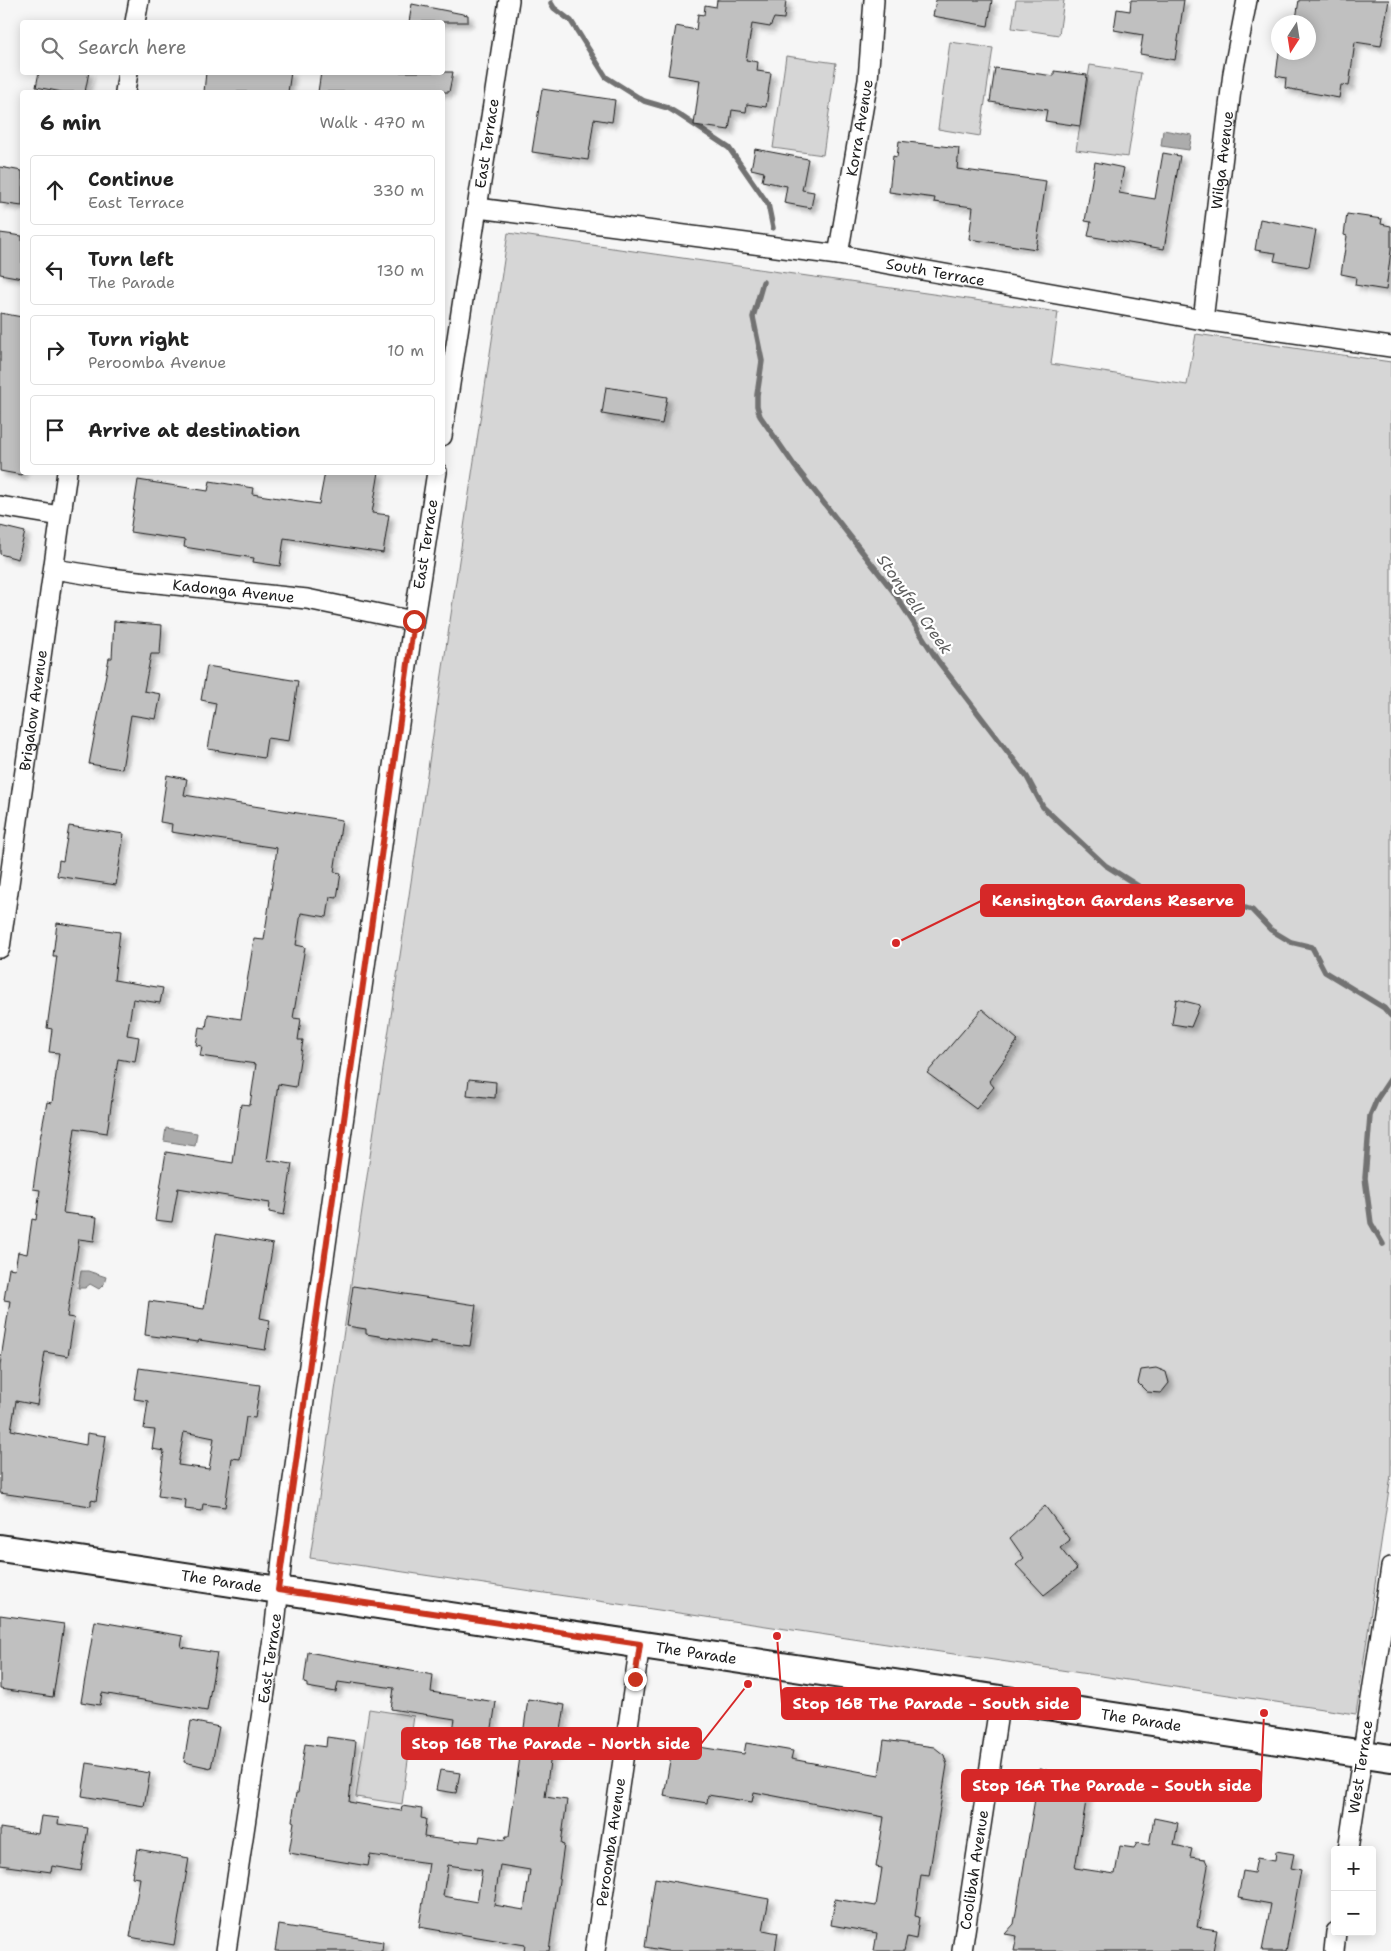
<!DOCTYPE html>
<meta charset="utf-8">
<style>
body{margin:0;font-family:"Shantell Sans",sans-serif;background:#f2f2f2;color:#222}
.controls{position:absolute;right:15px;bottom:15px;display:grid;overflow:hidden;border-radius:5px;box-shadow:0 2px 12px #0003}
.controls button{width:45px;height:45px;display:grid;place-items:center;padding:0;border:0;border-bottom:1px solid #e0e0e0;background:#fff;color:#222;font:25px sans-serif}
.compass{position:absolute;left:1271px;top:15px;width:45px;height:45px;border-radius:50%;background:#fff;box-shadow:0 2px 12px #0003;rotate:192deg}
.stop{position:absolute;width:15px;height:15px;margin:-11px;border:4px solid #c8321e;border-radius:50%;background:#fff}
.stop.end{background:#c8321e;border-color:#fff;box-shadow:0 1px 5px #0008}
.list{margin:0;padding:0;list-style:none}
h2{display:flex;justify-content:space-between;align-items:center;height:65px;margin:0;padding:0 20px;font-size:21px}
h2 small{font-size:16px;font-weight:400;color:#767676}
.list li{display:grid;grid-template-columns:32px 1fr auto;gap:15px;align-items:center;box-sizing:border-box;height:70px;margin:0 10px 10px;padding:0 10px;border:1px solid #e0e0e0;border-radius:5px}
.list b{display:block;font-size:19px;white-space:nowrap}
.list p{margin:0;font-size:16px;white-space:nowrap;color:#767676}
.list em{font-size:16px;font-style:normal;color:#767676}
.icon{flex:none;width:28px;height:28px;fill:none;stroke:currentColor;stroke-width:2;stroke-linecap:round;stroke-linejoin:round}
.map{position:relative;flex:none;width:1391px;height:1951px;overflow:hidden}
.search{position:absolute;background:#fff;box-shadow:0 2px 12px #0003;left:20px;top:20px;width:425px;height:55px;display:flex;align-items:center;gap:12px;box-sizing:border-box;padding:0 18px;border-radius:5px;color:#767676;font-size:19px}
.panel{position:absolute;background:#fff;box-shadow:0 2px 12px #0003;left:20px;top:90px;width:425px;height:385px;border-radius:5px}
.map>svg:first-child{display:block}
.green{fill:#d6d6d6;stroke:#797979}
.water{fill:#acacac;stroke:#727272}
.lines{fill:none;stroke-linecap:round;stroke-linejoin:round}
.stream{stroke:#727272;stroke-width:5.5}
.building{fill:#c0c0c0;stroke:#1c1c1c;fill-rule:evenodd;filter:url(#shadow)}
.minor-casing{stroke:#1c1c1c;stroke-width:22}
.secondary-casing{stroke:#1c1c1c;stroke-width:30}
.minor{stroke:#fff;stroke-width:19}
.secondary{stroke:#fff;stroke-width:26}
.route{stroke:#c8321e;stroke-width:6}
.labels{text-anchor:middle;stroke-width:4.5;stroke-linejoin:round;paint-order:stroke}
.street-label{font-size:15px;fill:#1c1c1c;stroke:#fff}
.water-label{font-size:16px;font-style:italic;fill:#5d5d5d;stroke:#fff}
.leader{fill:none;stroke:#d62828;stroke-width:2}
.callout-dot{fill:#d62828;stroke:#fff;stroke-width:2}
.callout{fill:#d62828;stroke:#d62828;stroke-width:2}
.callout-label{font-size:16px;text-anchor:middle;font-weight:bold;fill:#fff}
</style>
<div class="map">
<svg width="1391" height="1951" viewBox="0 0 1391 1951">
<defs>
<filter id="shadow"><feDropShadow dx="4.5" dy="4.5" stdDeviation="2.5" flood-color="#0004"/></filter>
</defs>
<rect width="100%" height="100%" fill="#f6f6f6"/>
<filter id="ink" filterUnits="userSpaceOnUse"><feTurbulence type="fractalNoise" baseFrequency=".02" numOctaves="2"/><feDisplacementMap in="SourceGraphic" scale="10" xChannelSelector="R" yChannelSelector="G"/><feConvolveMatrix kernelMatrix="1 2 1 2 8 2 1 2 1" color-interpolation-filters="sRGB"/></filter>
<g filter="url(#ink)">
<g class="green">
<path d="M 1016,0 L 1064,0 L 1059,35 L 1012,28 Z"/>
<path d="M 950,42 L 993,48 L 980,136 L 938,129 Z"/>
<path d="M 786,56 L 836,63 L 823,155 L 773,148 Z"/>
<path d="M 1090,65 L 1141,73 L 1128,157 L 1076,150 Z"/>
<path d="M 508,233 L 1058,312 L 1051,364 L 1187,385 L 1196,334 L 1391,362 L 1391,1475 L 1356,1714 L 310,1558 Z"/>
<path d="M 369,1709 L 414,1716 L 402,1804 L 356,1797 Z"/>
</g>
<g class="water">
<path d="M 1163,130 L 1192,135 L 1189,150 L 1161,146 Z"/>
<path d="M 166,1128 L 197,1133 L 195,1146 L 164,1141 Z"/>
<path d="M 81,1271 L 88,1271 L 106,1277 L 104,1284 L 99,1289 L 90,1284 L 85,1288 L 78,1288 Z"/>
</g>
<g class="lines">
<g class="stream">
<path d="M 551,3 L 554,8 L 571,21 L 606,77 L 644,101 L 668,108 L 678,114 L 729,148 L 768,204 L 773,228"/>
<path d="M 763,282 L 753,317 L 762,361 L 757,395 L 757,406 L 760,416 L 794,465 L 893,591 L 938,661 L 1027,777 L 1043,807 L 1105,865 L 1151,894"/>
<path d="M 1199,905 L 1224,901 L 1252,910 L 1271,930 L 1291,942 L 1312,947 L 1325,972 L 1384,1008 L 1391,1016"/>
<path d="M 1383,1244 L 1371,1223 L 1365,1178 L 1370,1116 L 1377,1099 L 1391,1078"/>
</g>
</g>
<g class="building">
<path d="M 717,0 L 786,0 L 784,19 L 774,18 L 770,27 L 752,24 L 746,60 L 758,62 L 757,71 L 771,73 L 766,107 L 747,104 L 746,112 L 732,110 L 729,130 L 694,125 L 700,80 L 668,75 L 676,26 L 696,30 L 698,14 L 704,15 L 705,5 L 716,7 Z"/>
<path d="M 936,0 L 992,0 L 988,26 L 933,16 Z"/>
<path d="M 1131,0 L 1184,0 L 1175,60 L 1140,54 L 1143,35 L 1114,30 L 1117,9 L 1130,11 Z"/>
<path d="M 1299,0 L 1389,0 L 1381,46 L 1355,42 L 1349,86 L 1341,85 L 1339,98 L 1285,88 L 1286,78 L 1276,76 L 1279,52 L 1308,52 L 1308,22 L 1302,22 L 1302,20 L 1296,19 Z"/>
<path d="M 412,4 L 468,15 L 468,22 L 409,22 Z"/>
<path d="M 995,68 L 1054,76 L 1054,71 L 1087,75 L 1080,126 L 1045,121 L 1047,110 L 990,102 Z"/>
<path d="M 39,72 L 89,72 L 85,92 L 62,92 L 36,87 Z"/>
<path d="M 206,72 L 291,72 L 288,92 L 204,92 Z"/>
<path d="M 321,72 L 453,72 L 449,92 L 318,92 Z"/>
<path d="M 542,89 L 615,100 L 612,122 L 594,119 L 588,160 L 532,152 Z"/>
<path d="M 899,141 L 959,148 L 957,169 L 1046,181 L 1036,249 L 969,239 L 973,207 L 934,202 L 935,198 L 889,192 L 893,156 L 897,157 Z"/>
<path d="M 755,149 L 808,159 L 802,190 L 814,192 L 811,208 L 784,203 L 787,186 L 762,181 L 764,172 L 751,169 Z"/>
<path d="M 1163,153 L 1180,156 L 1164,249 L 1088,236 L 1091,222 L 1085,221 L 1095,162 L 1124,168 L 1119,193 L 1155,199 Z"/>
<path d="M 0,167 L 22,171 L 22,206 L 0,203 Z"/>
<path d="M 1347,214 L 1382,219 L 1381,224 L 1391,226 L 1391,250 L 1386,290 L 1355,285 L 1356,277 L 1341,274 L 1347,236 L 1344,235 Z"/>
<path d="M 1260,219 L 1316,230 L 1309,267 L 1274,261 L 1276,253 L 1255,250 Z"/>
<path d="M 0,233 L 22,236 L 22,278 L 0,274 Z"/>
<path d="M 0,313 L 22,317 L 22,475 L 0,471 Z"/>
<path d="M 606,387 L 667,397 L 662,424 L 602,414 Z"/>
<path d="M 325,472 L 379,472 L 372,513 L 389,515 L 383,553 L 284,538 L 280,566 L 253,562 L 254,558 L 184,547 L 185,540 L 130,532 L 138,480 L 208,491 L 210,481 L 253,488 L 252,494 L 319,504 Z"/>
<path d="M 0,526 L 25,532 L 18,559 L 0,554 Z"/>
<path d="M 114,621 L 162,625 L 160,654 L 151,654 L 144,691 L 161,694 L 156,719 L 131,715 L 122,769 L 89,764 L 109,658 L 112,658 Z"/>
<path d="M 207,666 L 298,681 L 289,741 L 267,738 L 264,758 L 208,749 L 216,703 L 201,700 Z"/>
<path d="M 167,775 L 187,779 L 184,795 L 342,820 L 334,872 L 341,873 L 337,898 L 330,897 L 327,917 L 301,913 L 296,945 L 305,947 L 293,1018 L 301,1019 L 298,1040 L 303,1040 L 296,1087 L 278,1084 L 267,1160 L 292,1164 L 284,1215 L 269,1212 L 270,1203 L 178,1188 L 172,1222 L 155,1220 L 166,1152 L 233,1163 L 241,1104 L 250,1105 L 256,1064 L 200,1056 L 202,1046 L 196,1045 L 199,1027 L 206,1028 L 208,1014 L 241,1019 L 254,939 L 264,940 L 277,848 L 171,832 L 172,824 L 160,822 Z"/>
<path d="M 69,826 L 124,834 L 116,885 L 57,876 L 59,860 L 63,861 Z"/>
<path d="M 57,923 L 120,932 L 114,980 L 163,988 L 160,1003 L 133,999 L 127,1035 L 139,1037 L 135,1062 L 118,1059 L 107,1133 L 75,1128 L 63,1213 L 97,1217 L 94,1241 L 79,1239 L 67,1317 L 74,1318 L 68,1356 L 45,1352 L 37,1405 L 16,1401 L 11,1430 L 86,1445 L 87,1433 L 106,1436 L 96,1501 L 91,1500 L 91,1506 L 0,1493 L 0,1365 L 10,1301 L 4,1300 L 9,1268 L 15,1269 L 18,1252 L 27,1254 L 32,1219 L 36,1220 L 40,1190 L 33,1189 L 40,1139 L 47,1102 L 52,1103 L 59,1053 L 49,1052 L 52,1029 L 47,1028 L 57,956 L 53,956 Z"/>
<path d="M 1176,999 L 1200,1005 L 1191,1027 L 1172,1024 Z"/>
<path d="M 982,1009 L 1018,1040 L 989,1081 L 994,1087 L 976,1109 L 927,1073 Z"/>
<path d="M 469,1079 L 496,1082 L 495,1098 L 467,1095 Z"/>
<path d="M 216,1234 L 273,1244 L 260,1318 L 270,1320 L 265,1350 L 199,1340 L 198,1342 L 145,1335 L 149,1301 L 204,1309 Z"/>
<path d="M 353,1286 L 476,1305 L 470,1346 L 430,1341 L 430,1344 L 366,1334 L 366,1329 L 347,1326 Z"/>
<path d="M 139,1368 L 260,1385 L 255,1418 L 246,1417 L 240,1459 L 232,1458 L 225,1507 L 203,1504 L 202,1511 L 185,1509 L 186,1500 L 158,1496 L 164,1451 L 152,1449 L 155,1430 L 144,1429 L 148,1401 L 134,1399 ZM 184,1432 L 214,1438 L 209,1469 L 178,1465 Z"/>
<path d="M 1156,1368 L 1166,1372 L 1169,1383 L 1161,1393 L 1147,1392 L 1138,1383 L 1141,1370 Z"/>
<path d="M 1045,1506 L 1070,1540 L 1060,1548 L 1077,1569 L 1044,1595 L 1016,1565 L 1024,1558 L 1010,1538 Z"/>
<path d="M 0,1615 L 64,1624 L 53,1697 L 0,1689 Z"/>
<path d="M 95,1621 L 183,1636 L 181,1647 L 217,1653 L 207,1711 L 102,1693 L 100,1705 L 81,1702 Z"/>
<path d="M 308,1652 L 433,1675 L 431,1692 L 496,1702 L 489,1747 L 451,1741 L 455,1719 L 391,1709 L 394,1688 L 353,1682 L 352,1684 L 338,1682 L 336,1692 L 307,1687 L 307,1684 L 304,1683 Z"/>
<path d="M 528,1699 L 565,1705 L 557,1756 L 551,1755 L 545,1797 L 567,1800 L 561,1844 L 564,1845 L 549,1951 L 524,1951 L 525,1945 L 419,1927 L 429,1863 L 370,1855 L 368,1866 L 289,1853 L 294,1822 L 292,1821 L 296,1793 L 298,1793 L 305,1744 L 326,1747 L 327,1737 L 356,1741 L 349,1802 L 401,1811 L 402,1806 L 422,1809 L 421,1818 L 426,1819 L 424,1837 L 460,1842 L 461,1840 L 479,1842 L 480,1836 L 505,1840 L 506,1836 L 509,1836 ZM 448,1865 L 482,1870 L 477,1902 L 443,1896 ZM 500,1865 L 530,1870 L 524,1910 L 494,1905 Z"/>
<path d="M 191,1721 L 219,1727 L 211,1768 L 184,1762 Z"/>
<path d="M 884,1740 L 934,1747 L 944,1755 L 947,1765 L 929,1876 L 921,1875 L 915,1916 L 919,1917 L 916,1939 L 907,1937 L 904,1951 L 874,1951 L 877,1933 L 831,1925 L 835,1899 L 876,1906 L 882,1868 L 876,1867 L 884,1817 L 754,1792 L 752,1802 L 708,1795 L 707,1803 L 664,1796 L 673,1743 L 744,1754 L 746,1743 L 793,1751 L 791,1759 L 879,1775 Z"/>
<path d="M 87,1763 L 150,1773 L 144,1806 L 82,1796 Z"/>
<path d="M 1040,1769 L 1071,1775 L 1069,1786 L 1088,1789 L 1075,1868 L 1115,1874 L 1120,1846 L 1134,1848 L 1137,1843 L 1149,1845 L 1154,1818 L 1178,1823 L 1174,1845 L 1192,1849 L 1190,1857 L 1205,1859 L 1208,1866 L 1197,1927 L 1217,1930 L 1213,1951 L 1014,1951 L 1017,1936 L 1005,1934 L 1014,1924 Z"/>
<path d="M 440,1770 L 460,1773 L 456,1793 L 436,1790 Z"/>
<path d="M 41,1816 L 59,1818 L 58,1824 L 88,1828 L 81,1871 L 52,1866 L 51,1872 L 0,1865 L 0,1828 L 38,1834 Z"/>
<path d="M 137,1849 L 189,1858 L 174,1945 L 130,1937 L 140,1878 L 132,1877 Z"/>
<path d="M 1276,1851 L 1294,1854 L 1291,1868 L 1301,1870 L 1286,1951 L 1262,1951 L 1271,1904 L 1238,1898 L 1243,1871 L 1254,1873 L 1257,1858 L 1275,1861 Z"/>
<path d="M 655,1878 L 769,1899 L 763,1930 L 778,1933 L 775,1951 L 667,1951 L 645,1947 Z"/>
<path d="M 279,1925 L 383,1942 L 382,1951 L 275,1951 Z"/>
</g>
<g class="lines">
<g class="minor-casing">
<g id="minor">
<path d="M 135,22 L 139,0"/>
<path d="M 125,92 L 128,72"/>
<path id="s1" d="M 478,208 L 838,255 L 1203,320 L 1391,347"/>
<path id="s2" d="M 838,255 L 868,80 L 874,0"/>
<path id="s3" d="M 1203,320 L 1233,73 L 1247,0"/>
<path id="s4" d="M 442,436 L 509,0"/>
<path d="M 0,506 L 60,516"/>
<path id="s5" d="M 54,569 L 110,578 L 307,599 L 413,621"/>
<path id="s6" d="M 0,948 L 67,472"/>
<path id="s7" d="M 1348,1850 L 1391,1567"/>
<path id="s8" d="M 226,1951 L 275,1625 L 282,1558 L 411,638 L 437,472"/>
<path id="s9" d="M 595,1951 L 640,1644"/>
<path id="s10" d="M 962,1951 L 1000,1700"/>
<path d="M 1334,1951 L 1336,1932"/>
</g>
</g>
<g class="secondary-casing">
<g id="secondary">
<path id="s11" d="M 0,1548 L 1391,1758"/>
</g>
</g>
<use href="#minor" class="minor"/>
<use href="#secondary" class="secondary"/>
</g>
</g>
<g class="lines" filter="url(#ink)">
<path class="route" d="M 414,621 L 278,1590 L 640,1644 L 635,1679"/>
</g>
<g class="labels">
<g class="street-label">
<text dy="5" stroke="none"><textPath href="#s2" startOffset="129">Korra Avenue</textPath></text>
<text dy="5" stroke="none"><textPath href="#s4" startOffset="296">East Terrace</textPath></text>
<text dy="5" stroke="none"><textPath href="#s3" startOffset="161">Wilga Avenue</textPath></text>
<text dy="5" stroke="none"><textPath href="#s1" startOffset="462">South Terrace</textPath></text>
<text dy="5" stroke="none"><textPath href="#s8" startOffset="1421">East Terrace</textPath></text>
<text dy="5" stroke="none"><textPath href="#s5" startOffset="181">Kadonga Avenue</textPath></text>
<text dy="5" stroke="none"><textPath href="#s6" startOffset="240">Brigalow Avenue</textPath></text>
<text dy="5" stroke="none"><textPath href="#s11" startOffset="224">The Parade</textPath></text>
<text dy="5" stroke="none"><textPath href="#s11" startOffset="704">The Parade</textPath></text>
<text dy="5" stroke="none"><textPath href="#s8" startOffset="296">East Terrace</textPath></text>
<text dy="5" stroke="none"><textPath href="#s11" startOffset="1154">The Parade</textPath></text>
<text dy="5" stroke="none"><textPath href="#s7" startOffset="84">West Terrace</textPath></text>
<text dy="5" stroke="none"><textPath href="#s9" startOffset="110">Peroomba Avenue</textPath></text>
<text dy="5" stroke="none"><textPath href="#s10" startOffset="82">Coolibah Avenue</textPath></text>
</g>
<g class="water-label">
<text transform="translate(915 604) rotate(55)" y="6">Stonyfell Creek</text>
</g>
</g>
<path class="leader" d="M896 943L981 901M777 1636L782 1704M748 1684L701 1744M1264 1713L1261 1785"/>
<g class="callout-dot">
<circle cx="896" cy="943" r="5"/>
<circle cx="777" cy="1636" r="5"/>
<circle cx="748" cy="1684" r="5"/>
<circle cx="1264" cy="1713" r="5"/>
</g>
<g class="callout">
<rect x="981" y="885" width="263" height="31" rx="5"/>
<rect x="782" y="1688" width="298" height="31" rx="5"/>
<rect x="402" y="1728" width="299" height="31" rx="5"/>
<rect x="962" y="1770" width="299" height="31" rx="5"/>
</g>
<g class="callout-label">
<text x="1113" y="906">Kensington Gardens Reserve</text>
<text x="931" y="1709">Stop 16B The Parade - South side</text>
<text x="551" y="1749">Stop 16B The Parade - North side</text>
<text x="1112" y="1791">Stop 16A The Parade - South side</text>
</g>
</svg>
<div class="controls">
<button>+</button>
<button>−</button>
</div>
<svg class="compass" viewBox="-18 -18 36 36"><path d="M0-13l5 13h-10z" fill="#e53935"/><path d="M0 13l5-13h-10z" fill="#767676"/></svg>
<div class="stop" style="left:414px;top:621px"></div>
<div class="stop end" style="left:635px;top:1679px"></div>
<div class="search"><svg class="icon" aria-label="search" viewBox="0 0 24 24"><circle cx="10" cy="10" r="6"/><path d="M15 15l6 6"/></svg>Search here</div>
<section class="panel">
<h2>6 min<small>Walk · 470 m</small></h2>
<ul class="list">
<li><svg class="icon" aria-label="ahead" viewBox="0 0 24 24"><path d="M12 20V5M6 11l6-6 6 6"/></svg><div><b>Continue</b><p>East Terrace</p></div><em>330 m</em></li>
<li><svg class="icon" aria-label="left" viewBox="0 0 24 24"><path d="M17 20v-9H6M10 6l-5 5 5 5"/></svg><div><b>Turn left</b><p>The Parade</p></div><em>130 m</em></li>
<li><svg class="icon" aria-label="right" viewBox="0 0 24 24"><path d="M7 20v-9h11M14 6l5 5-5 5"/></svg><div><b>Turn right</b><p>Peroomba Avenue</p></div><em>10 m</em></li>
<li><svg class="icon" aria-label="arrive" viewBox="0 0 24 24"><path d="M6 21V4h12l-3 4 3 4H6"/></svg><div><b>Arrive at destination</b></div></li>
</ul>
</section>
</div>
